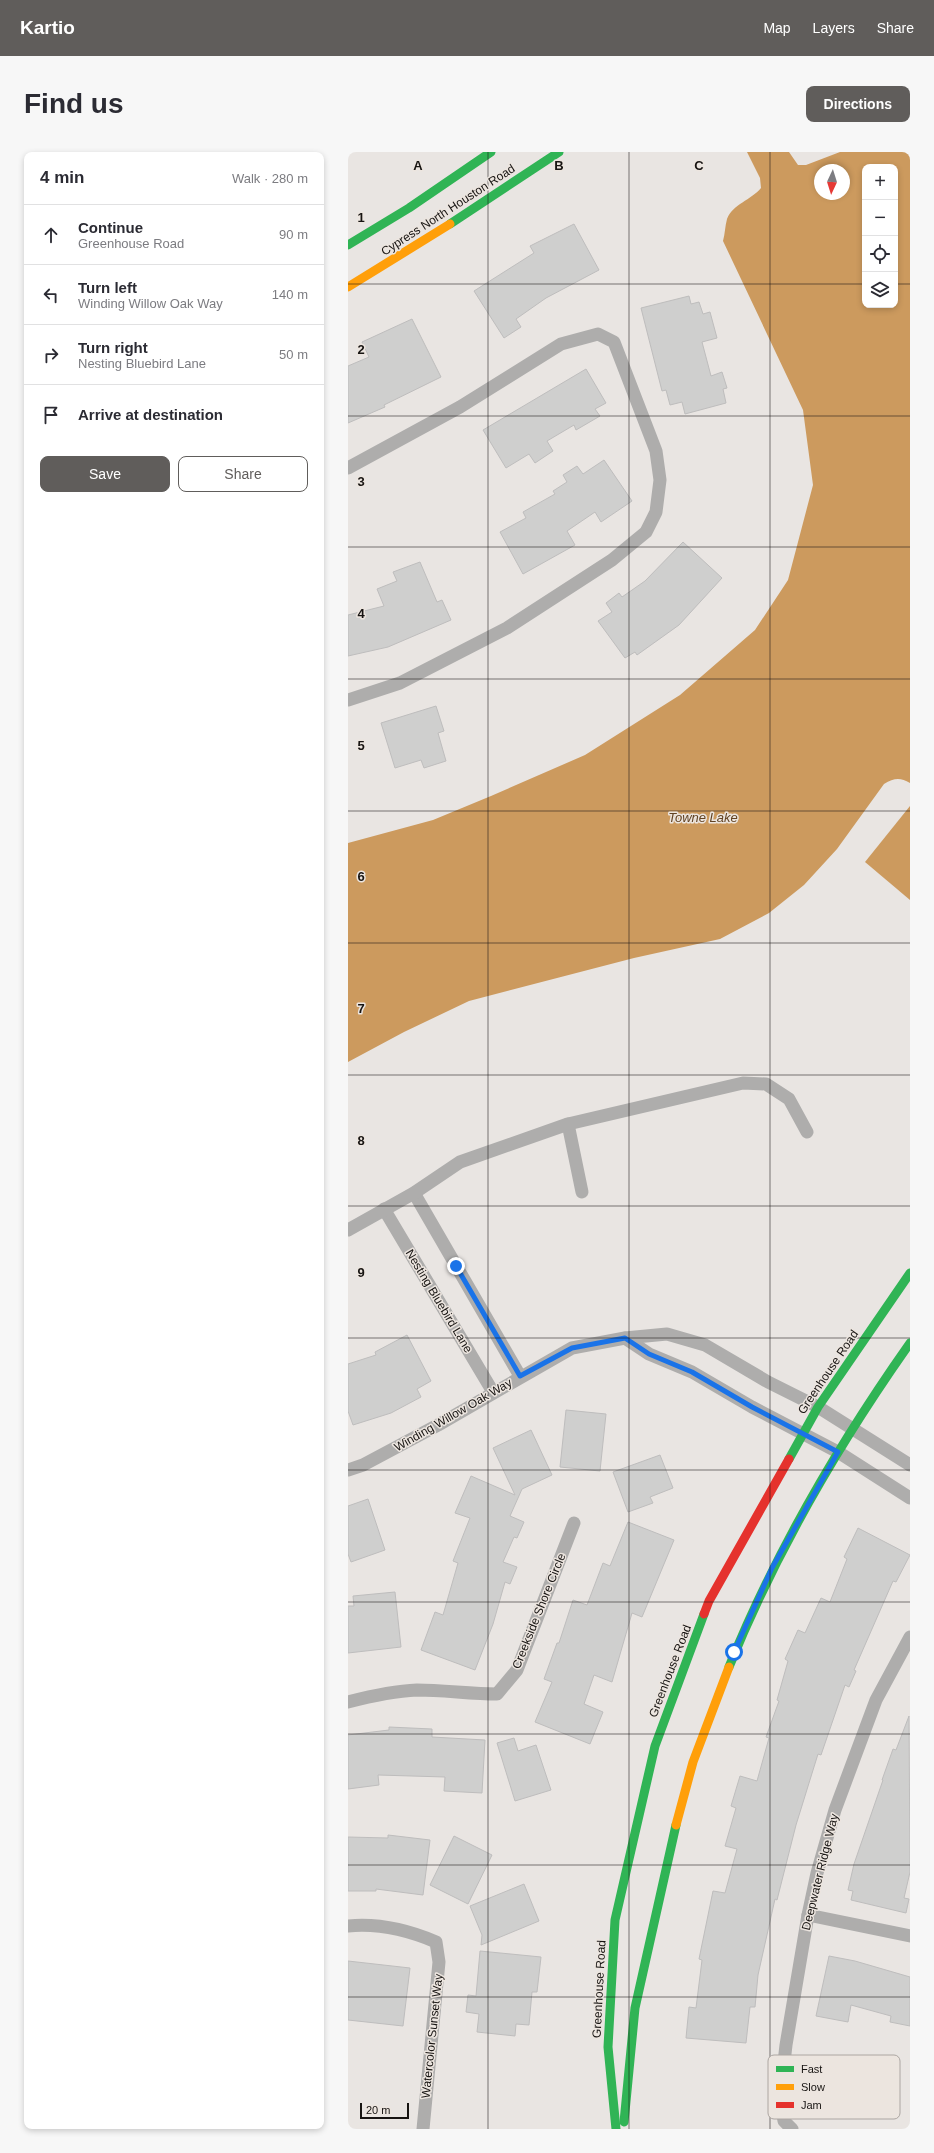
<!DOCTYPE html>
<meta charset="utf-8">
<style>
body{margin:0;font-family:Helvetica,sans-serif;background:#f7f7f7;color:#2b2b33}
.controls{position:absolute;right:12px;top:12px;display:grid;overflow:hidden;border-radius:8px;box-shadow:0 2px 6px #0003}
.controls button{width:36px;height:36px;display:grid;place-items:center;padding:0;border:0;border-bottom:1px solid #e1e1e2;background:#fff;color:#2b2b33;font:20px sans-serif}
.compass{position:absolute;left:466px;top:12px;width:36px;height:36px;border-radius:50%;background:#fff;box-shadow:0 2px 6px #0003;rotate:184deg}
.scale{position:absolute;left:12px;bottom:10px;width:49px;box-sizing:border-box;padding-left:4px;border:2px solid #171412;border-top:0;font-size:11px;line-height:14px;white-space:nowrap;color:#171412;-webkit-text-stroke:3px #ece5df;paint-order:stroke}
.stop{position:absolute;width:12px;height:12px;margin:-9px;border:3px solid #1a73e8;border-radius:50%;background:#fff}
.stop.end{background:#1a73e8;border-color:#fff;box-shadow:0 1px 4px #0008}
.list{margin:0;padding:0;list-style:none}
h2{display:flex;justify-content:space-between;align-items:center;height:52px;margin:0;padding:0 16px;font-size:17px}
h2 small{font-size:13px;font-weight:400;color:#7c7c81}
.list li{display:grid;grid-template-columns:26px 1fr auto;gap:12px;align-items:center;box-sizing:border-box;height:60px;padding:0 16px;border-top:1px solid #e1e1e2}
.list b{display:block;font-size:15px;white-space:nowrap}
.list p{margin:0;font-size:13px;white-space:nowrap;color:#7c7c81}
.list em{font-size:13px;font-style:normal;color:#7c7c81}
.actions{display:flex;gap:8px;padding:12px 16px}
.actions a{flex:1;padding:9px 0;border:1px solid #605d5b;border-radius:8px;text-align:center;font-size:14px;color:#605d5b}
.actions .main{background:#605d5b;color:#fff}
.icon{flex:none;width:22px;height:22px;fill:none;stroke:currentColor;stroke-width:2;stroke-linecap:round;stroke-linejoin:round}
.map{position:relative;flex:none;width:562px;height:1977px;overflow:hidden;border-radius:8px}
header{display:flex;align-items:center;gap:24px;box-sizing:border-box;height:56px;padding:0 20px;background:#605d5b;color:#fff}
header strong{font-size:19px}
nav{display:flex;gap:22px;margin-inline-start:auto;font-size:14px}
.intro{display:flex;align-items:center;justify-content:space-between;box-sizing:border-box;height:96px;padding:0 24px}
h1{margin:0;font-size:28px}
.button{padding:10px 18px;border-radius:8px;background:#605d5b;color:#fff;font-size:14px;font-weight:700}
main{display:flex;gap:24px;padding:0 24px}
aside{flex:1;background:#fff;border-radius:8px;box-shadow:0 2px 6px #0003}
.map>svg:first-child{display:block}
.water{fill:#cc9a5e;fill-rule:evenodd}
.building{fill:#cfcfce;stroke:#bebdbd}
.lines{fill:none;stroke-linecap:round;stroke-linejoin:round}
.street{stroke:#aeadac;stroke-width:13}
.fast{stroke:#30b455;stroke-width:9}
.slow{stroke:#ff9f0a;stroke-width:9}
.jam{stroke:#e5322d;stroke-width:9}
.route{stroke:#1a73e8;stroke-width:5}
.grid{fill:none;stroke:#171412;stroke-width:1;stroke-opacity:0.55}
.labels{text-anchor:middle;stroke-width:3;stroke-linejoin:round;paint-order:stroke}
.street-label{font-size:12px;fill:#171412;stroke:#ece5df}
.water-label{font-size:13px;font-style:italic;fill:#624323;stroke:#ece5df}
.key{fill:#ece5df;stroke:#aca6a2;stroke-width:1}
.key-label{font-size:11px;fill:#171412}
.grid-label{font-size:13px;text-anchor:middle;font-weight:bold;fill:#171412;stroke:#ece5df;stroke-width:3;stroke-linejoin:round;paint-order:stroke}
</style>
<header>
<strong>Kartio</strong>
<nav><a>Map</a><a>Layers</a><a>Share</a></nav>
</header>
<div class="intro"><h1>Find us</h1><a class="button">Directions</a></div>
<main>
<aside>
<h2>4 min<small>Walk · 280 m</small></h2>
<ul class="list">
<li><svg class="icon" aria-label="ahead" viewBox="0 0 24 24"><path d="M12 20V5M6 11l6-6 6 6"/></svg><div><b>Continue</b><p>Greenhouse Road</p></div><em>90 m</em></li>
<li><svg class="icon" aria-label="left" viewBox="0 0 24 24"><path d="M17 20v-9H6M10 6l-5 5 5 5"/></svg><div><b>Turn left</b><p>Winding Willow Oak Way</p></div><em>140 m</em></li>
<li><svg class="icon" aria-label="right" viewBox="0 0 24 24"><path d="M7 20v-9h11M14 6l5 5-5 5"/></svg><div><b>Turn right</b><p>Nesting Bluebird Lane</p></div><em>50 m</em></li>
<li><svg class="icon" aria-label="arrive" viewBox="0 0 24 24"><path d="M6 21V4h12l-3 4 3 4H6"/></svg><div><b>Arrive at destination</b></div></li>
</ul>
<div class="actions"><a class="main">Save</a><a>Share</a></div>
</aside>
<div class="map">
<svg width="562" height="1977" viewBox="0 0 562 1977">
<rect width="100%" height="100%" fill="#e9e5e2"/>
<g class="water">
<path d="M 399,0 L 441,0 L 450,13 L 458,13 L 492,0 L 562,0 L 562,631 C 552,625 546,626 536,632 L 489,697 L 456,733 L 421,761 L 372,787 L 286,806 L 121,849 L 56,880 L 0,910 L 0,691 L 85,668 L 143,644 L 237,603 L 332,543 L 407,478 L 440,428 L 465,333 L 455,258 L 375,89 C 377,82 377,74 379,67 C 385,52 403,48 413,36 L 412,26 ZM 517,15 L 547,15 L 547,153 L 517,153 ZM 472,18 L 496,18 L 496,42 L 472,42 Z"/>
<path d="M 562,654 L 562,748 L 517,710 Z"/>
</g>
<g class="building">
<path d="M 226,72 L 251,118 L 198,146 L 168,167 L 173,175 L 156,186 L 126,139 L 186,101 L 182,94 Z"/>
<path d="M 341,144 L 343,152 L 351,150 L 355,162 L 362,160 L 369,186 L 354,190 L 363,224 L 374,220 L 379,236 L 375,237 L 378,251 L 337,262 L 334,250 L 322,253 L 318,238 L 314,239 L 293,156 Z"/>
<path d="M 64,167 L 93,225 L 36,253 L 37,255 L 0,271 L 0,214 L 21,205 L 14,190 Z"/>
<path d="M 238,217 L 258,251 L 247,257 L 252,264 L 228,278 L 226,273 L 199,289 L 205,299 L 187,311 L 181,302 L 158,316 L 135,278 Z"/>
<path d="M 256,308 L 284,349 L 253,370 L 247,360 L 219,379 L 227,393 L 175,422 L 152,380 L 178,366 L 175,360 L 207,342 L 205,339 L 219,330 L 215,323 L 229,314 L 235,322 Z"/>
<path d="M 335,390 L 374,426 L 331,473 L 289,503 L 287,500 L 277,506 L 250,469 L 264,460 L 258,451 L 271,441 L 274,445 L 297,429 Z"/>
<path d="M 72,410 L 89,450 L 94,448 L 103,468 L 40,495 L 0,504 L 0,463 L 36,454 L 29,437 L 49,429 L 45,420 Z"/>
<path d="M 88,554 L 96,579 L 90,581 L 98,609 L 76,616 L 73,608 L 47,616 L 33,571 Z"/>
<path d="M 59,1183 L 83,1229 L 69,1237 L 73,1245 L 43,1261 L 5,1273 L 0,1259 L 0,1212 L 28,1203 L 27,1200 Z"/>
<path d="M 218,1258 L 258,1262 L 252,1319 L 212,1315 Z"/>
<path d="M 183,1278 L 204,1323 L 174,1337 L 162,1364 L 176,1370 L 169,1386 L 166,1385 L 155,1410 L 169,1415 L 162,1432 L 157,1430 L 145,1472 L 127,1518 L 73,1498 L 87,1460 L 95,1463 L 110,1411 L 105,1409 L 122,1366 L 107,1361 L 123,1324 L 167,1343 L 145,1296 Z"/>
<path d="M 312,1303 L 325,1336 L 302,1345 L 305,1351 L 280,1360 L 265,1320 Z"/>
<path d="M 20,1347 L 37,1398 L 3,1410 L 0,1402 L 0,1354 Z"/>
<path d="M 280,1370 L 326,1388 L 294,1465 L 284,1461 L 264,1530 L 246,1523 L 236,1552 L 255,1560 L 242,1592 L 187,1570 L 204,1530 L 196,1527 L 209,1491 L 211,1491 L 225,1448 L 239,1453 L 255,1411 L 262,1414 Z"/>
<path d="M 510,1376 L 562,1403 L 548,1430 L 545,1429 L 506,1518 L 508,1519 L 501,1535 L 497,1533 L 473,1603 L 470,1602 L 448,1673 L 429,1748 L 427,1747 L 410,1823 L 407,1855 L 402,1855 L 398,1891 L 338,1886 L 341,1855 L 348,1856 L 354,1808 L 351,1807 L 365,1739 L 377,1741 L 389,1697 L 377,1694 L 388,1656 L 383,1654 L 392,1624 L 409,1629 L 421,1586 L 418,1585 L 431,1549 L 429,1548 L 440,1509 L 437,1507 L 450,1478 L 457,1481 L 473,1446 L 482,1450 L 499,1407 L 496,1405 Z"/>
<path d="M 47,1440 L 53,1495 L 0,1501 L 0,1454 L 6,1454 L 5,1444 Z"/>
<path d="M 561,1564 L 562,1720 L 556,1746 L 561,1747 L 558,1761 L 503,1748 L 505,1739 L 500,1738 L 506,1712 L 535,1628 L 534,1628 L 545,1597 L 548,1598 Z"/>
<path d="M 41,1575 L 84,1577 L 84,1585 L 137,1588 L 134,1641 L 96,1639 L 97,1625 L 30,1623 L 31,1633 L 0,1637 L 0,1583 L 41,1578 Z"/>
<path d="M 166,1586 L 170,1599 L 188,1593 L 203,1638 L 167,1649 L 149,1591 Z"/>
<path d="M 40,1683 L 82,1688 L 75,1743 L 28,1737 L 28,1739 L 0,1739 L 0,1685 L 40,1686 Z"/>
<path d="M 106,1684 L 144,1703 L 120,1752 L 82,1733 Z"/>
<path d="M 176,1732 L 191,1769 L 133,1793 L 134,1783 L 122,1754 Z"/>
<path d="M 132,1799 L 193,1805 L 189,1840 L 184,1840 L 181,1873 L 168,1872 L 167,1884 L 129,1880 L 131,1862 L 118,1860 L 120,1843 L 128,1844 Z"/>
<path d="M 481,1804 L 507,1809 L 562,1825 L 562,1874 L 542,1870 L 543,1864 L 503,1853 L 500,1870 L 468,1864 Z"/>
<path d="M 0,1809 L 62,1816 L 55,1874 L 0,1868 Z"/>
</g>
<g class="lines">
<g class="street">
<path d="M 0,316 L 112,255 L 213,192 L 250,182 L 266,190 L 308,299 L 312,328 L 308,360 L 298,380 L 264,408 L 159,476 L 52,531 L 0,548"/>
<path d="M 220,972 L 234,1040"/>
<path d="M 66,1041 L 172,1224"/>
<path d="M 36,1057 L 145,1240"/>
<path d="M 0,1078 L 66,1041 L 112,1010 L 220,972 L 395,931 L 418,932 L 441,947 L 459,980"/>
<path d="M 277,1186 L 301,1202 L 344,1220 L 404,1255 L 490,1300 L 562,1346"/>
<path d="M 0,1318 L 15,1313 L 90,1273 L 224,1196 L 277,1186 L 319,1182 L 357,1193 L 420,1230 L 470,1255 L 562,1313"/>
<path d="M 0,1550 C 23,1544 46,1539 69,1538 C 96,1538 122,1542 149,1542 L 169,1518 L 226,1371"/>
<path d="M 460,1763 L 562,1784"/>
<path d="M 0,1774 C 31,1771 60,1778 88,1790 L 91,1810 L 75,1977"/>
<path d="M 444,1977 L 436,1969 L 432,1946 L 438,1893 L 460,1763 L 469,1721 L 487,1658 L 528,1548 L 562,1485"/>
</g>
<g class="fast">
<path d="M 102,72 L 211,0"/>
<path d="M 0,93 L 61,56 L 143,0"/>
<path d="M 441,1307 L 470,1255 L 562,1121"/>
<path d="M 381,1515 C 428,1399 490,1293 562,1191"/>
<path d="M 276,1970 L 287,1856 L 328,1673"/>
<path d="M 268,1977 L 260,1895 L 267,1768 L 307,1594 L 356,1462"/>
</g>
<g class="slow">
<path d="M 0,135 L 102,72"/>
<path d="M 328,1673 L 345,1610 L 381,1515"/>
</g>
<path class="jam" d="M 356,1462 L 361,1449 L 441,1307"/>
</g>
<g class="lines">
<path class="route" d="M 108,1114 L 172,1224 L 224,1196 L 277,1186 L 301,1202 L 344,1220 L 404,1255 L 490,1300 L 424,1416 L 386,1500"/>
</g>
<path class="grid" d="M 140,0 L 140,1977M 281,0 L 281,1977M 422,0 L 422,1977M 0,132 L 517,132M 547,132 L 562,132M 0,264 L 562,264M 0,395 L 562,395M 0,527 L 562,527M 0,659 L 562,659M 0,791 L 562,791M 0,923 L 562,923M 0,1054 L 562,1054M 0,1186 L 562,1186M 0,1318 L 562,1318M 0,1450 L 562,1450M 0,1582 L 562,1582M 0,1713 L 562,1713M 0,1845 L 562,1845"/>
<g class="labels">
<g class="street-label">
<text transform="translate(100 58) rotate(-33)" y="4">Cypress North Houston Road</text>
<text transform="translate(91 1149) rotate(59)" y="4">Nesting Bluebird Lane</text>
<text transform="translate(480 1220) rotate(-56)" y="4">Greenhouse Road</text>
<text transform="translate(105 1263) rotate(-30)" y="4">Winding Willow Oak Way</text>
<text transform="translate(191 1459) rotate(-68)" y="4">Creekside Shore Circle</text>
<text transform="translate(322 1519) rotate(-69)" y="4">Greenhouse Road</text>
<text transform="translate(472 1720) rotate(-76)" y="4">Deepwater Ridge Way</text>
<text transform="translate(251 1837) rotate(-87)" y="4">Greenhouse Road</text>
<text transform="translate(84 1884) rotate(-84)" y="4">Watercolor Sunset Way</text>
</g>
<g class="water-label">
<text x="355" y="670">Towne Lake</text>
</g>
</g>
<rect x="420" y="1903" width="132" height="64" rx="6" class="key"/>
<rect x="428" y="1914" width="18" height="6" fill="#30b455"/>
<rect x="428" y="1932" width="18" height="6" fill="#ff9f0a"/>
<rect x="428" y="1950" width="18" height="6" fill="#e5322d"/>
<g class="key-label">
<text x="453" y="1921">Fast</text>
<text x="453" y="1939">Slow</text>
<text x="453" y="1957">Jam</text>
</g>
<g class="grid-label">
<text x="70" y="18">A</text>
<text x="211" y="18">B</text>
<text x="351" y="18">C</text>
<text x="13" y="70">1</text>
<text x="13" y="202">2</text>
<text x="13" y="334">3</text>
<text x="13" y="466">4</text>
<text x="13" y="598">5</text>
<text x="13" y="729">6</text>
<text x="13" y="861">7</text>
<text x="13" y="993">8</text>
<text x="13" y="1125">9</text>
</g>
</svg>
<div class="controls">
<button>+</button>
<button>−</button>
<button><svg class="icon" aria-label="locate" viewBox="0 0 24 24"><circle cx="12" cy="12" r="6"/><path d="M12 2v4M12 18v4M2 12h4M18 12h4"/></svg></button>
<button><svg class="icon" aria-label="layers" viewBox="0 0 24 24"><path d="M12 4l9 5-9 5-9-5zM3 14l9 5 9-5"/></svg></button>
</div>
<svg class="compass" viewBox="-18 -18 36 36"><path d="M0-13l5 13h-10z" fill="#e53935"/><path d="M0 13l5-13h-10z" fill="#7c7c81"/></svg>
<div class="scale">20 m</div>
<div class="stop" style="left:386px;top:1500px"></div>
<div class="stop end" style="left:108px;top:1114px"></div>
</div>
</main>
